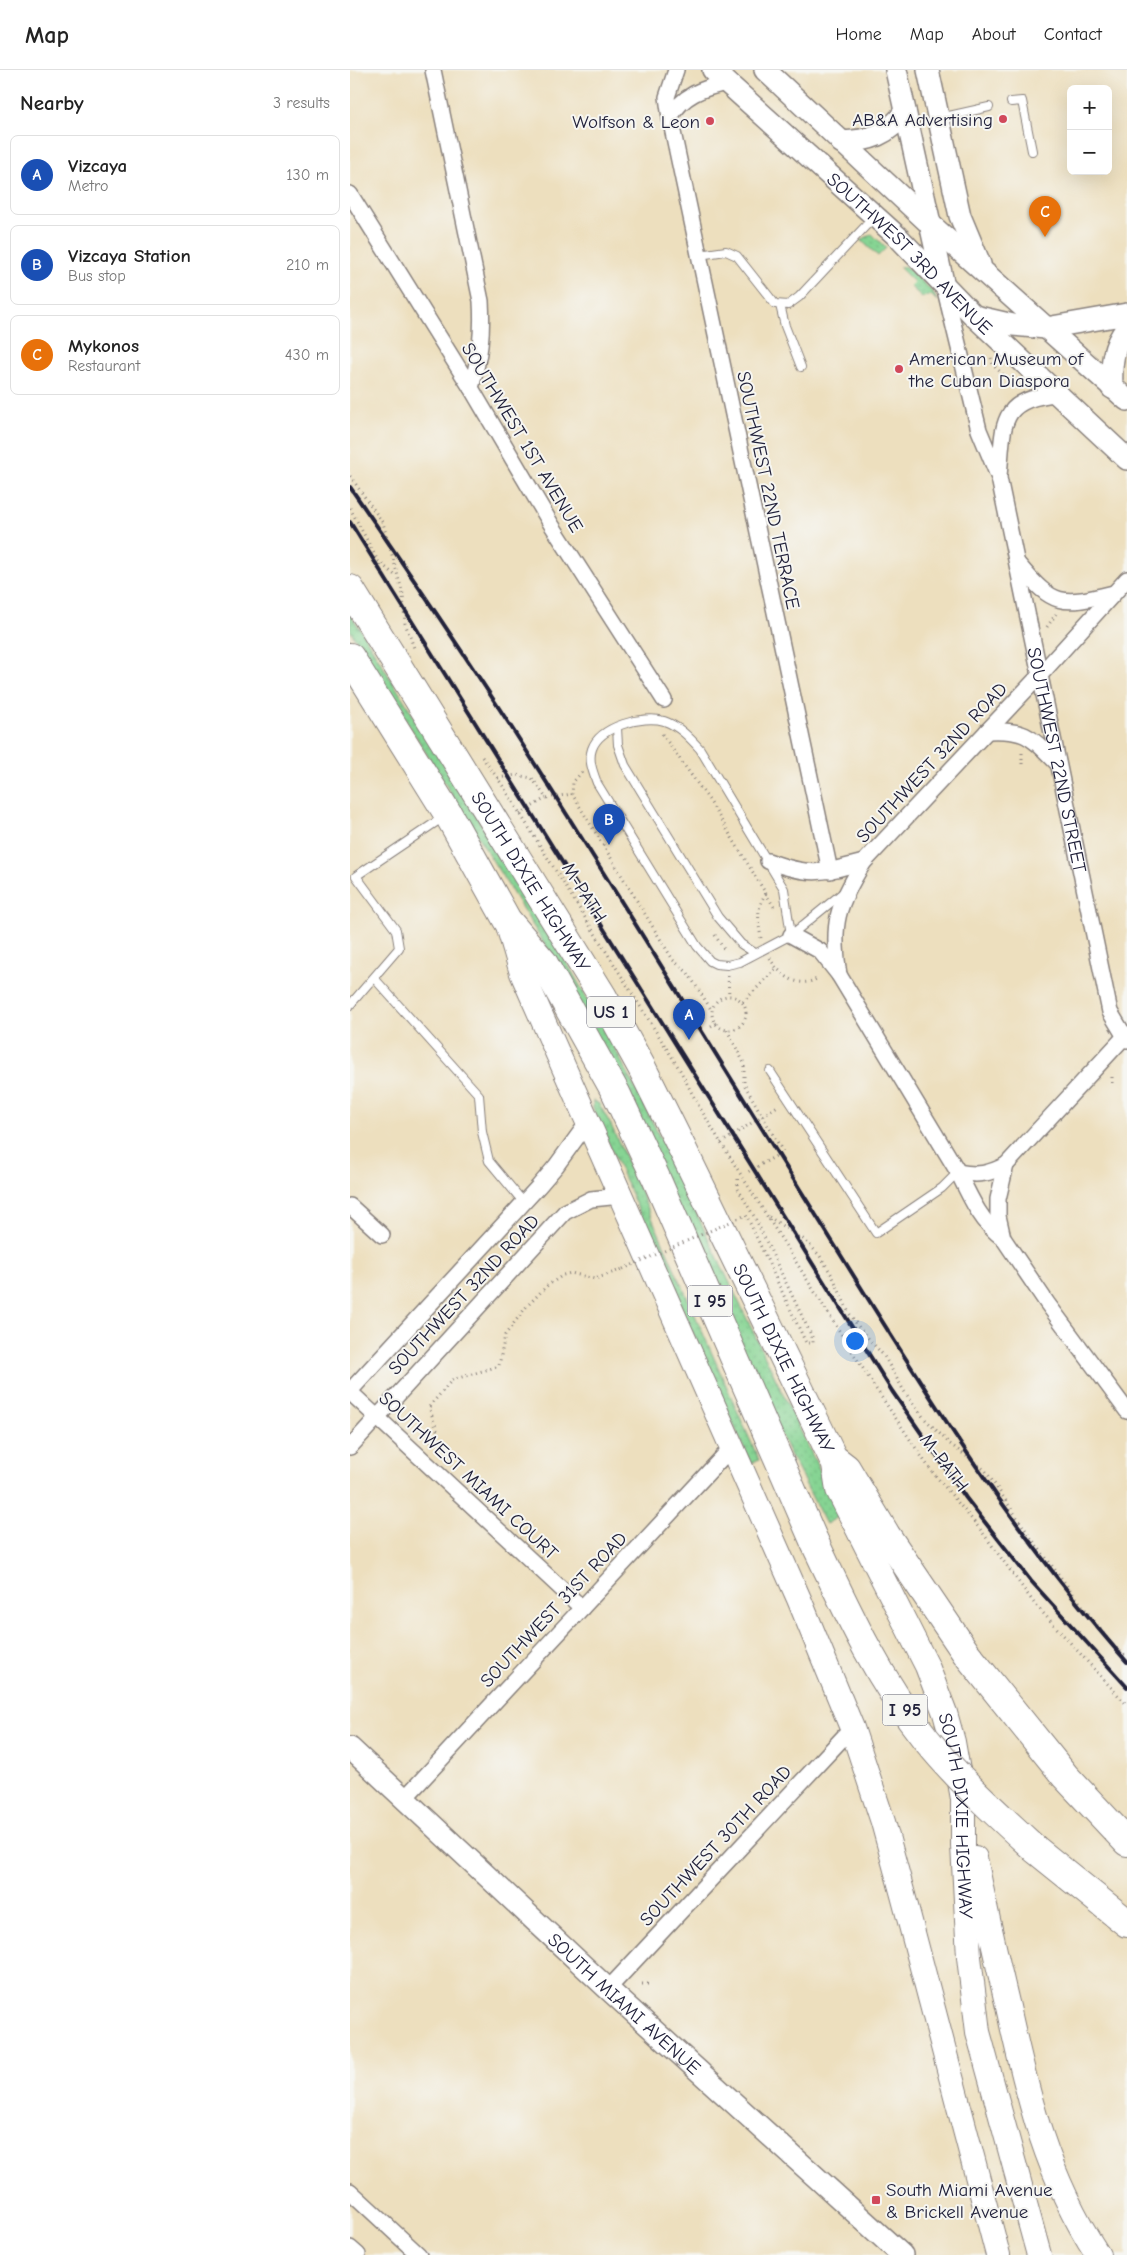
<!DOCTYPE html>
<meta charset="utf-8">
<style>
body{margin:0;font-family:"Comic Neue",sans-serif;background:#f2f2f2;color:#222}
.controls{position:absolute;right:15px;top:15px;display:grid;overflow:hidden;border-radius:8px;box-shadow:0 5px 20px #0002}
.controls button{width:45px;height:45px;display:grid;place-items:center;padding:0;border:0;border-bottom:1px solid #e0e0e0;background:#fff;color:#222;font:25px sans-serif}
.you{position:absolute;left:504px;top:1270px;width:18px;height:18px;margin:-12px;border:4px solid #fff;border-radius:50%;background:#1a73e8;box-shadow:0 0 0 8px #1a73e833}
.badge{display:grid;place-items:center;width:32px;height:32px;border-radius:50%;background:#1a73e8;color:#fff;font-size:16px;font-weight:700}
.pin{position:absolute;translate:-50% -41px;filter:drop-shadow(0 1px 2px #0008)}
.pin::after{content:'';position:absolute;top:26px;width:18px;height:15px;background:inherit;clip-path:polygon(0 0,100% 0,50% 100%)}
.list{margin:0;padding:0;list-style:none}
h2{display:flex;justify-content:space-between;align-items:center;height:65px;margin:0;padding:0 20px;font-size:21px}
h2 small{font-size:16px;font-weight:400;color:#767676}
.list li{display:grid;grid-template-columns:32px 1fr auto;gap:15px;align-items:center;box-sizing:border-box;height:80px;margin:0 10px 10px;padding:0 10px;border:1px solid #e0e0e0;border-radius:8px}
.list b{display:block;font-size:19px;white-space:nowrap}
.list p{margin:0;font-size:16px;white-space:nowrap;color:#767676}
.list em{font-size:16px;font-style:normal;color:#767676}
.map{position:relative;flex:none;width:777px;height:2185px;overflow:hidden}
header{display:flex;align-items:center;gap:30px;box-sizing:border-box;height:70px;padding:0 25px;background:#fff;border-bottom:1px solid #e0e0e0}
header strong{font-size:24px}
nav{display:flex;gap:28px;margin-inline-start:auto;font-size:18px}
main{display:flex}
aside{flex:1;background:#fff}
.map>svg:first-child{display:block}
.grass{fill:url(#grass-dots);stroke:#547b67}
.lines{fill:none;stroke-linecap:round;stroke-linejoin:round}
.lane-casing{stroke:#88807c;stroke-width:10}
.street-casing{stroke:#88807c;stroke-width:18}
.secondary-casing{stroke:#88807c;stroke-width:24}
.primary-casing{stroke:#88807c;stroke-width:26}
.highway-casing{stroke:#88807c;stroke-width:30}
.path{stroke:#88807c;stroke-width:3;stroke-dasharray:1 4;stroke-linecap:butt}
.lane{stroke:#fff;stroke-width:8}
.street{stroke:#fff;stroke-width:15}
.secondary{stroke:#fff;stroke-width:21}
.primary{stroke:#fff;stroke-width:24}
.highway{stroke:#fff;stroke-width:28}
.rail{stroke:#22223b;stroke-width:4}
.highway-bridge-casing{stroke:#88807c;stroke-width:30;stroke-linecap:butt}
.path-bridge{stroke:#88807c;stroke-width:3;stroke-dasharray:1 4;stroke-linecap:butt}
.highway-bridge{stroke:#fff;stroke-width:28}
.poi-dot{fill:#d1495b;stroke:#f6f6f2;stroke-width:2}
.labels{text-anchor:middle;stroke-width:4;stroke-linejoin:round;paint-order:stroke}
.shield{fill:#f6f6f2;stroke:#626272;stroke-width:1}
.shield-label{font-size:18px;font-weight:bold;fill:#22223b}
.poi-label{font-size:19px;fill:#22223b;stroke:#f6f6f2;text-anchor:end}
.street-label{font-size:19px;fill:#22223b;stroke:#f6f6f2}
</style>
<header>
<strong>Map</strong>
<nav><a>Home</a><a>Map</a><a>About</a><a>Contact</a></nav>
</header>
<main>
<aside>
<h2>Nearby<small>3 results</small></h2>
<ul class="list">
<li><span class="badge" style="background:#1a4fb4">A</span><div><b>Vizcaya</b><p>Metro</p></div><em>130 m</em></li>
<li><span class="badge" style="background:#1a4fb4">B</span><div><b>Vizcaya Station</b><p>Bus stop</p></div><em>210 m</em></li>
<li><span class="badge" style="background:#e8710a">C</span><div><b>Mykonos</b><p>Restaurant</p></div><em>430 m</em></li>
</ul>
</aside>
<div class="map">
<svg width="777" height="2185" viewBox="0 0 777 2185">
<defs>
<pattern id="grass-dots" width="8" height="8" patternUnits="userSpaceOnUse" patternTransform="scale(1.25)"><rect width="8" height="8" fill="#86d493"/><path d="M2 2h.1M6 6h.1" fill="none" stroke="#73b680" stroke-width="1.8" stroke-linecap="round"/></pattern>
</defs>
<rect width="100%" height="100%" fill="#f6f6f2"/>
<filter id="ink" filterUnits="userSpaceOnUse"><feTurbulence type="fractalNoise" baseFrequency=".02" numOctaves="2"/><feDisplacementMap in="SourceGraphic" scale="10" xChannelSelector="R" yChannelSelector="G"/><feConvolveMatrix kernelMatrix="1 2 1 2 8 2 1 2 1" color-interpolation-filters="sRGB"/></filter>
<filter id="wash" filterUnits="userSpaceOnUse"><feTurbulence type="fractalNoise" baseFrequency=".0096" numOctaves="4" result="noise"/><feDisplacementMap in="SourceGraphic" scale="20" xChannelSelector="R" yChannelSelector="G"/><feGaussianBlur stdDeviation="1.12" result="paint"/><feColorMatrix in="noise" values="0 0 0 0 0 0 0 0 0 0 0 0 0 0 0 0 0 1.4 0 .05"/><feComposite in="paint" operator="in"/></filter>
<g filter="url(#wash)">
<rect width="100%" height="100%" fill="#eddfbe"/>
<g class="grass">
<path d="M 522,164 L 536,178 L 528,186 L 511,170 Z"/>
<path d="M 549,197 L 557,197 L 583,222 L 587,231 L 581,225 L 572,227 L 560,216 L 564,212 Z"/>
<path d="M 0,543 L 220,898 L 262,973 L 304,1055 L 491,1445 L 476,1454 L 438,1380 L 219,914 L 0,560 Z"/>
<path d="M 243,1030 L 249,1034 L 261,1055 L 409,1390 L 401,1394 L 243,1038 Z"/>
</g>
</g>
<g filter="url(#ink)">
<g class="lines">
<g class="lane-casing">
<g id="lane">
<path d="M 661,32 L 672,31 L 682,81"/>
<path d="M 590,48 L 639,37"/>
<path d="M 349,185 L 376,181 L 387,186 L 425,234 L 438,235 L 449,227 L 524,147"/>
<path d="M 430,235 L 435,256 L 451,297"/>
<path d="M 267,658 L 268,675 L 275,695 L 368,847 L 391,874 L 405,883"/>
<path d="M 441,865 L 434,819 L 350,679 C 340,668 329,656 314,651 C 293,645 250,656 242,679 C 238,690 243,702 247,713 L 347,876 L 360,891 L 366,894 L 377,895 L 390,892 L 441,865 L 495,821"/>
<path d="M 24,908 L 129,1025 L 132,1062 L 139,1091 L 174,1133"/>
<path d="M 0,935 L 49,878 L 46,860 L 6,806 L 95,746"/>
<path d="M 420,1001 L 526,1163 L 592,1118 L 608,1102"/>
</g>
</g>
<g class="street-casing">
<g id="street">
<path d="M 83,0 L 131,231 C 133,265 130,285 121,318"/>
<path d="M 326,0 L 317,27 L 320,48 L 480,801"/>
<path d="M 320,48 C 332,25 353,18 377,13"/>
<path d="M 0,124 L 121,318 L 201,454 L 314,630"/>
<path id="s1" d="M 594,216 L 629,360 L 649,408 L 760,942 L 777,970"/>
<path d="M 649,406 C 654,356 647,329 707,324"/>
<path d="M 668,494 C 704,537 711,536 764,523"/>
<path d="M 637,661 C 677,659 681,667 708,694"/>
<path d="M 418,791 C 461,807 472,803 514,792"/>
<path d="M 441,865 L 470,881 L 489,905 L 608,1102 C 619,1125 631,1153 653,1168"/>
<path d="M 489,905 C 481,854 487,835 514,792 L 690,605 L 777,509"/>
<path d="M 656,1095 L 648,1129 L 648,1146 L 653,1168 L 697,1233 L 777,1341"/>
<path d="M 608,1102 C 628,1106 639,1104 656,1095 L 777,964"/>
<path d="M 0,1136 L 32,1165"/>
<path d="M 0,1321 L 188,1117 L 206,1096 L 238,1052"/>
<path d="M 0,1322 L 232,1538"/>
<path d="M 0,1377 L 215,1142 L 241,1129 L 271,1126"/>
<path d="M 54,1729 L 382,1377"/>
<path d="M 258,1919 L 502,1658"/>
<path d="M 0,2121 L 69,2185"/>
<path d="M 0,2178 L 8,2185"/>
</g>
</g>
<g class="secondary-casing">
<g id="secondary">
<path id="s2" d="M 363,0 L 548,167 L 624,246 L 777,389"/>
<path d="M 415,0 L 579,153 L 777,330"/>
<path d="M 546,0 L 593,212"/>
<path d="M 578,0 L 610,146 L 630,194"/>
<path d="M 491,72 C 518,71 540,65 555,41"/>
<path d="M 624,246 L 663,255 L 696,258 L 777,244"/>
<path d="M 762,318 C 761,295 762,276 777,258"/>
<path id="s3" d="M 0,1678 L 258,1919 L 552,2185"/>
</g>
</g>
<g class="primary-casing">
<g id="primary">
<path d="M 157,852 L 172,903 L 449,1529 L 502,1658 L 533,1752 L 553,1825 L 648,2185"/>
<path id="s4" d="M 483,1388 L 488,1420 L 577,1596 L 595,1643 L 603,1672 L 613,1729 L 613,1775 L 619,1887 L 628,1962 L 689,2185"/>
<path d="M 625,1788 C 635,1838 646,1887 658,1937 C 678,2028 696,2105 748,2185"/>
</g>
</g>
<g class="highway-casing">
<g id="highway">
<path id="s5" d="M 0,519 L 253,927 L 292,998 L 329,1072 L 483,1388 L 496,1398 L 536,1465 L 616,1583 L 715,1706 L 777,1772"/>
<path d="M 0,587 L 98,744 L 157,850 L 193,892 L 266,1023 L 306,1108 L 465,1473"/>
<path d="M 685,1779 L 777,1853"/>
</g>
</g>
<g class="path">
<path d="M 641,288 L 643,295 L 667,318"/>
<path d="M 0,406 L 33,453 L 53,524 L 55,553 L 64,578"/>
<path d="M 0,438 L 28,491 L 46,506"/>
<path d="M 697,557 L 706,544"/>
<path d="M 312,664 L 359,730 L 424,837"/>
<path d="M 132,687 L 151,713 L 330,1000 L 347,1033 L 371,1073 L 524,1316 L 580,1399 L 630,1459 L 684,1533 L 777,1635"/>
<path d="M 672,694 L 672,681"/>
<path d="M 232,702 L 223,712 L 222,724 L 323,890 L 338,903 L 362,941"/>
<path d="M 148,708 L 166,705 L 182,708 L 196,728 L 222,724"/>
<path d="M 170,744 L 196,728"/>
<path d="M 365,865 L 375,881"/>
<path d="M 411,868 C 408,851 406,836 417,822"/>
<path d="M 420,888 C 429,905 449,920 468,908"/>
<path d="M 378,906 L 379,926"/>
<circle cx="379" cy="943" r="17"/>
<path d="M 393,932 L 426,899"/>
<path d="M 361,956 L 366,953"/>
<path d="M 377,960 L 394,993 L 394,1014 L 433,1082 L 396,1103"/>
<path d="M 762,1013 L 762,1004"/>
<path d="M 371,1073 L 429,1035"/>
<path d="M 388,1109 L 388,1119 L 405,1148 L 463,1269 L 463,1273 L 456,1273 L 398,1149"/>
<path d="M 419,1147 L 456,1171 L 470,1186 L 482,1205 L 499,1243 L 510,1259 L 534,1286 L 554,1321 L 574,1348 L 600,1374 L 635,1400 L 681,1468 L 759,1571 L 777,1588"/>
<path d="M 80,1372 L 88,1363 L 79,1337 L 102,1310 L 149,1296 L 155,1265 L 177,1236 L 197,1216 L 213,1205 L 221,1203 L 245,1209 L 273,1199"/>
<path d="M 233,1504 L 234,1513"/>
<path d="M 292,1914 L 300,1914"/>
</g>
<use href="#lane" class="lane"/>
<use href="#street" class="street"/>
<use href="#secondary" class="secondary"/>
<use href="#primary" class="primary"/>
<use href="#highway" class="highway"/>
<g class="rail">
<path d="M 0,417 C 54,495 107,573 158,652 C 258,807 353,965 451,1121 C 552,1283 650,1449 777,1592"/>
<path d="M 0,452 L 542,1321 L 616,1428 L 681,1511 L 777,1617"/>
</g>
<g class="highway-bridge-casing">
<path id="highway-bridge" d="M 465,1473 C 497,1541 528,1609 575,1668 C 608,1709 647,1744 685,1779"/>
</g>
<path class="path-bridge" d="M 273,1199 L 396,1145 L 398,1149"/>
<use href="#highway-bridge" class="highway-bridge"/>
</g>
</g>
<g class="poi-dot">
<circle cx="653" cy="49" r="5"/>
<circle cx="360" cy="51" r="5"/>
<circle cx="549" cy="299" r="5"/>
<rect x="521" y="2125" width="10" height="10" rx="2.5"/>
</g>
<g class="labels">
<g class="shield">
<rect x="237" y="926.5" width="48" height="31" rx="4"/>
<rect x="337.5" y="1215.5" width="45" height="31" rx="4"/>
<rect x="532.5" y="1624.5" width="45" height="31" rx="4"/>
</g>
<g class="shield-label">
<text x="261" y="948">US 1</text>
<text x="360" y="1237">I 95</text>
<text x="555" y="1646">I 95</text>
</g>
<g class="poi-label">
<text x="643" y="56">AB&amp;A Advertising</text>
<text x="350" y="58">Wolfson &amp; Leon</text>
<text x="559" y="295" text-anchor="start">American Museum of<tspan x="559" dy="22">the Cuban Diaspora</tspan></text>
<text x="536" y="2126" text-anchor="start">South Miami Avenue<tspan x="536" dy="22">&amp; Brickell Avenue</tspan></text>
</g>
<g class="street-label">
<text dy="7" stroke="none"><textPath href="#s2" startOffset="269">SOUTHWEST 3RD AVENUE</textPath></text>
<text transform="translate(173 367) rotate(59)" y="7">SOUTHWEST 1ST AVENUE</text>
<text transform="translate(419 420) rotate(78)" y="7">SOUTHWEST 22ND TERRACE</text>
<text dy="7" stroke="none"><textPath href="#s1" startOffset="488">SOUTHWEST 22ND STREET</textPath></text>
<text transform="translate(581 692) rotate(-47)" y="7">SOUTHWEST 32ND ROAD</text>
<text dy="7" stroke="none"><textPath href="#s5" startOffset="344">SOUTH DIXIE HIGHWAY</textPath></text>
<text transform="translate(235 822) rotate(58)" y="7">M-PATH</text>
<text transform="translate(113 1224) rotate(-47)" y="7">SOUTHWEST 32ND ROAD</text>
<text dy="7" stroke="none"><textPath href="#s5" startOffset="884">SOUTH DIXIE HIGHWAY</textPath></text>
<text transform="translate(595 1392) rotate(53)" y="7">M-PATH</text>
<text transform="translate(119 1405) rotate(43)" y="7">SOUTHWEST MIAMI COURT</text>
<text transform="translate(203 1539) rotate(-47)" y="7">SOUTHWEST 31ST ROAD</text>
<text dy="7" stroke="none"><textPath href="#s4" startOffset="384">SOUTH DIXIE HIGHWAY</textPath></text>
<text transform="translate(365 1775) rotate(-47)" y="7">SOUTHWEST 30TH ROAD</text>
<text dy="7" stroke="none"><textPath href="#s3" startOffset="375">SOUTH MIAMI AVENUE</textPath></text>
</g>
</g>
</svg>
<div class="controls">
<button>+</button>
<button>−</button>
</div>
<div class="you"></div>
<div class="pin badge" style="left:339px;top:970px;background:#1a4fb4">A</div>
<div class="pin badge" style="left:259px;top:775px;background:#1a4fb4">B</div>
<div class="pin badge" style="left:695px;top:167px;background:#e8710a">C</div>
</div>
</main>
